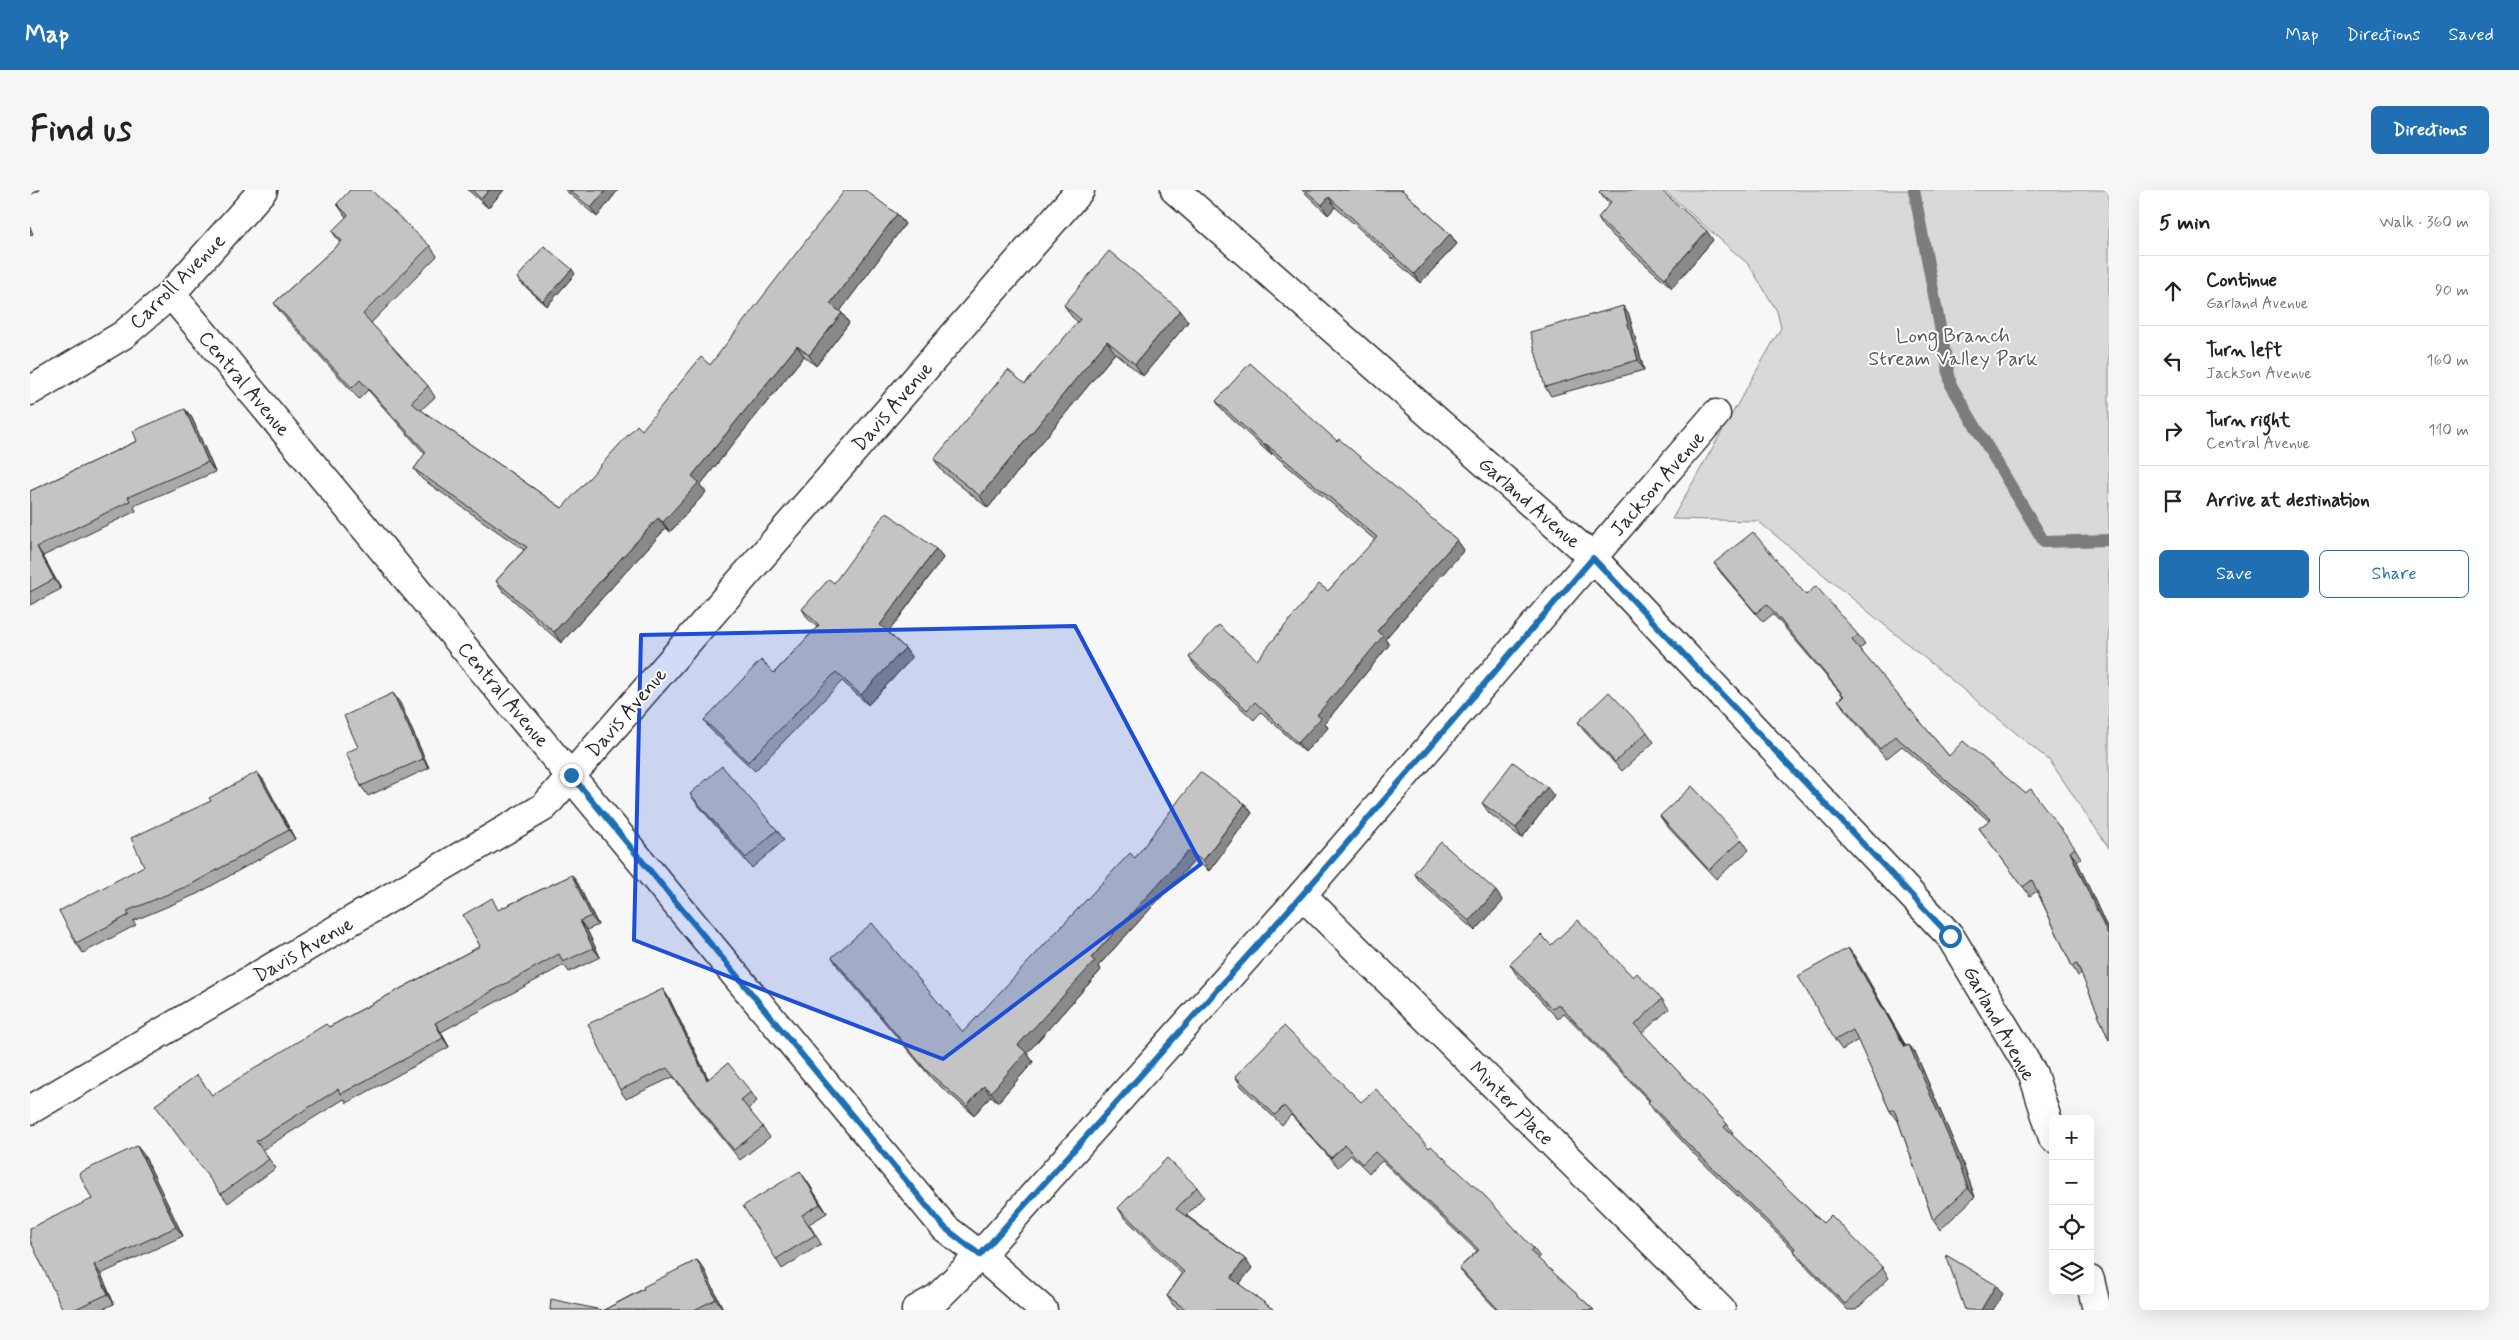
<!DOCTYPE html>
<meta charset="utf-8">
<style>
body{margin:0;font-family:Mynerve,sans-serif;background:#f6f6f6;color:#222}
.controls{position:absolute;right:15px;bottom:15px;display:grid;overflow:hidden;border-radius:8px;box-shadow:0 5px 20px #0002}
.controls button{width:45px;height:45px;display:grid;place-items:center;padding:0;border:0;border-bottom:1px solid #e0e0e0;background:#fff;color:#222;font:25px sans-serif}
.stop{position:absolute;width:15px;height:15px;margin:-11px;border:4px solid #1f6fb2;border-radius:50%;background:#fff}
.stop.end{background:#1f6fb2;border-color:#fff;box-shadow:0 1px 5px #0008}
.list{margin:0;padding:0;list-style:none}
h2{display:flex;justify-content:space-between;align-items:center;height:65px;margin:0;padding:0 20px;font-size:21px}
h2 small{font-size:16px;font-weight:400;color:#767676}
.list li{display:grid;grid-template-columns:32px 1fr auto;gap:15px;align-items:center;box-sizing:border-box;height:70px;padding:0 20px;border-top:1px solid #e0e0e0}
.list b{display:block;font-size:19px;white-space:nowrap}
.list p{margin:0;font-size:16px;white-space:nowrap;color:#767676}
.list em{font-size:16px;font-style:normal;color:#767676}
.actions{display:flex;gap:10px;padding:15px 20px}
.actions a{flex:1;padding:11px 0;border:1px solid #1f6fb2;border-radius:8px;text-align:center;font-size:18px;color:#1f6fb2}
.actions .main{background:#1f6fb2;color:#fff}
.icon{flex:none;width:28px;height:28px;fill:none;stroke:currentColor;stroke-width:2;stroke-linecap:round;stroke-linejoin:round}
.map{position:relative;flex:none;width:2079px;height:1120px;overflow:hidden;border-radius:8px}
header{display:flex;align-items:center;gap:30px;box-sizing:border-box;height:70px;padding:0 25px;background:#1f6fb2;color:#fff}
header strong{font-size:24px}
nav{display:flex;gap:28px;margin-inline-start:auto;font-size:18px}
.intro{display:flex;align-items:center;justify-content:space-between;box-sizing:border-box;height:120px;padding:0 30px}
h1{margin:0;font-size:35px}
.button{padding:12px 22px;border-radius:8px;background:#1f6fb2;color:#fff;font-size:18px;font-weight:700}
main{display:flex;gap:30px;padding:0 30px}
aside{flex:1;background:#fff;border-radius:8px;box-shadow:0 5px 20px #0002}
.map>svg:first-child{display:block}
.green{fill:#d9d9d9;stroke:#828282}
.lines{fill:none;stroke-linecap:round;stroke-linejoin:round}
.stream{stroke:#7b7b7b;stroke-width:12}
.minor-casing{stroke:#2b2b2b;stroke-width:31}
.major-casing{stroke:#2b2b2b;stroke-width:31}
.minor{stroke:#fff;stroke-width:28}
.major{stroke:#fff;stroke-width:28}
.wall{fill:#a9a9a9;stroke:#2b2b2b}
.shaded-wall{fill:#898989;stroke:#2b2b2b}
.building{fill:#c4c4c4;stroke:#2b2b2b}
.route{stroke:#1f6fb2;stroke-width:6}
.marked{fill:#1d4ed8;fill-opacity:0.2;stroke:#1d4ed8;stroke-width:4;stroke-linejoin:round}
.labels{text-anchor:middle;stroke-width:4;stroke-linejoin:round;paint-order:stroke}
.street-label{font-size:20px;fill:#2b2b2b;stroke:#fff}
.park-label{font-size:20px;fill:#565656;stroke:#fff}
</style>
<header>
<strong>Map</strong>
<nav><a>Map</a><a>Directions</a><a>Saved</a></nav>
</header>
<div class="intro"><h1>Find us</h1><a class="button">Directions</a></div>
<main>
<div class="map">
<svg width="2079" height="1120" viewBox="0 0 2079 1120">
<rect width="100%" height="100%" fill="#f7f7f7"/>
<filter id="ink" filterUnits="userSpaceOnUse"><feTurbulence type="fractalNoise" baseFrequency=".02" numOctaves="2"/><feDisplacementMap in="SourceGraphic" scale="10" xChannelSelector="R" yChannelSelector="G"/><feConvolveMatrix kernelMatrix="1 2 1 2 8 2 1 2 1" color-interpolation-filters="sRGB"/></filter>
<g filter="url(#ink)">
<path class="green" d="M 1634,0 L 2079,0 L 2079,658 L 2020,571 L 1728,331 L 1642,329 L 1751,138 L 1747,121 L 1719,75 Z"/>
<g class="lines">
<path class="stream" d="M 1884,0 L 1921,195 L 2014,352 L 2079,350"/>
<g class="minor-casing">
<g id="minor">
<path d="M 1145,0 L 1563,368 L 1920,746 L 2003,884 L 2023,948"/>
<path d="M 141,104 L 915,1038 L 950,1065 L 1013,1120"/>
<path d="M 1272,705 L 1691,1120"/>
<path d="M 0,920 L 514,617 L 1050,0"/>
<path d="M 2060,1090 L 2067,1120"/>
<path d="M 886,1120 L 907,1108 L 950,1065 L 1272,705 L 1686,224"/>
</g>
</g>
<g class="major-casing">
<path id="major" d="M 0,201 L 93,145 L 141,104 L 233,0"/>
</g>
<use href="#minor" class="minor"/>
<use href="#major" class="major"/>
</g>
<g class="wall">
<path d="M 0,0 L 10,0 L 0,5 Z"/>
<path d="M 438,0 L 474,0 L 458,18 Z"/>
<path d="M 535,0 L 588,0 L 567,27 Z"/>
<path d="M 1272,0 L 1372,0 L 1420,44 L 1427,54 L 1390,93 L 1305,17 L 1298,25 Z"/>
<path d="M 1569,2 L 1683,50 L 1642,98 L 1574,38 L 1568,28 L 1580,15 L 1576,11 Z"/>
<path d="M 307,14 L 400,56 L 407,66 L 341,133 L 398,196 L 405,207 L 391,220 L 532,318 L 680,175 L 867,24 L 875,34 L 810,121 L 812,123 L 819,133 L 786,176 L 774,166 L 670,295 L 676,302 L 640,342 L 636,338 L 531,453 L 473,401 L 466,391 L 494,360 L 392,289 L 384,279 L 395,264 L 338,200 L 329,209 L 251,123 L 244,113 L 310,53 L 302,41 L 316,27 Z"/>
<path d="M 0,37 L 3,44 L 0,45 Z"/>
<path d="M 545,84 L 517,116 L 490,92 L 487,88 Z"/>
<path d="M 1034,115 L 1150,120 L 1158,132 L 1113,186 L 1085,163 L 958,318 L 912,281 L 904,269 L 995,194 L 1048,132 L 1042,127 Z"/>
<path d="M 1593,116 L 1599,125 L 1614,180 L 1521,206 L 1515,197 Z"/>
<path d="M 1186,211 L 1307,251 L 1427,350 L 1434,360 L 1355,449 L 1359,455 L 1295,533 L 1298,538 L 1275,562 L 1231,522 L 1224,530 L 1165,476 L 1159,467 L 1227,470 L 1298,401 L 1345,350 L 1242,263 L 1241,265 L 1192,220 Z"/>
<path d="M 155,219 L 162,228 L 185,282 L 104,316 L 106,321 L 13,366 L 31,399 L 0,415 L 0,301 L 107,251 Z"/>
<path d="M 906,359 L 913,368 L 858,443 L 875,458 L 882,468 L 838,515 L 812,491 L 725,581 L 680,539 L 674,530 L 744,483 L 787,437 L 778,429 L 772,419 L 804,393 Z"/>
<path d="M 1684,373 L 1776,405 L 1828,445 L 1835,455 L 1829,459 L 1919,566 L 2045,658 L 2051,668 L 2047,671 L 2079,742 L 2079,850 L 2052,784 L 2048,786 L 2042,776 L 2007,701 L 2000,706 L 1949,638 L 1959,631 L 1872,556 L 1856,569 L 1815,520 L 1808,510 L 1813,506 L 1743,424 L 1733,432 L 1691,383 Z"/>
<path d="M 370,513 L 399,578 L 338,606 L 331,596 L 328,557 Z"/>
<path d="M 1548,532 L 1617,542 L 1624,552 L 1592,581 L 1554,541 Z"/>
<path d="M 227,582 L 234,591 L 265,649 L 167,704 L 103,731 L 106,735 L 53,763 L 46,753 L 114,676 L 181,611 Z"/>
<path d="M 660,604 L 747,640 L 754,650 L 722,678 L 667,614 Z"/>
<path d="M 1524,606 L 1492,648 L 1459,623 L 1452,613 Z"/>
<path d="M 1215,614 L 1222,623 L 1179,681 L 1165,670 L 1068,776 L 1071,780 L 997,863 L 1003,872 L 968,912 L 961,906 L 944,925 L 903,890 L 808,777 L 802,767 L 933,842 L 1105,668 Z"/>
<path d="M 1630,626 L 1712,650 L 1719,660 L 1686,689 L 1636,635 Z"/>
<path d="M 1384,683 L 1473,711 L 1445,741 L 1390,692 Z"/>
<path d="M 542,685 L 548,694 L 568,735 L 557,740 L 570,767 L 539,782 L 534,775 L 411,842 L 419,857 L 317,913 L 314,909 L 232,960 L 246,978 L 198,1013 L 132,924 L 182,905 L 299,837 L 450,756 L 470,719 Z"/>
<path d="M 1521,755 L 1603,787 L 1632,809 L 1639,819 L 1612,843 L 1697,934 L 1703,943 L 1702,945 L 1793,1033 L 1853,1078 L 1859,1088 L 1826,1120 L 1818,1120 L 1771,1071 L 1764,1061 L 1765,1061 L 1664,964 L 1625,922 L 1618,912 L 1619,911 L 1534,823 L 1528,829 L 1486,784 L 1480,774 Z"/>
<path d="M 1818,758 L 1825,767 L 1876,856 L 1879,855 L 1886,864 L 1931,969 L 1945,1007 L 1910,1040 L 1903,1030 L 1868,930 L 1867,931 L 1860,921 L 1828,850 L 1812,860 L 1805,850 Z"/>
<path d="M 639,808 L 678,888 L 721,902 L 727,911 L 718,919 L 740,947 L 710,970 L 643,887 L 596,909 L 590,900 Z"/>
<path d="M 1205,886 L 1331,912 L 1399,958 L 1503,1058 L 1510,1067 L 1508,1069 L 1564,1120 L 1467,1120 L 1436,1087 L 1429,1078 L 1447,1061 L 1352,971 L 1339,983 L 1321,965 L 1308,977 L 1261,925 L 1252,935 L 1211,896 Z"/>
<path d="M 114,965 L 153,1046 L 71,1084 L 84,1114 L 70,1120 L 33,1120 L 62,1009 Z"/>
<path d="M 777,991 L 797,1023 L 779,1034 L 791,1054 L 752,1079 L 746,1069 Z"/>
<path d="M 1167,997 L 1174,1007 L 1156,1025 L 1215,1069 L 1222,1078 L 1209,1094 L 1244,1120 L 1150,1120 L 1143,1115 L 1137,1106 L 1152,1084 L 1094,1027 L 1088,1018 Z"/>
<path d="M 667,1070 L 674,1079 L 693,1119 L 690,1120 L 574,1120 Z"/>
</g>
<g class="shaded-wall">
<path d="M 459,0 L 474,0 L 458,18 L 451,9 Z"/>
<path d="M 576,0 L 588,0 L 567,27 L 561,18 Z"/>
<path d="M 1299,7 L 1305,17 L 1298,25 L 1292,15 Z"/>
<path d="M 867,24 L 875,34 L 808,124 L 800,114 Z"/>
<path d="M 1677,41 L 1683,50 L 1642,98 L 1635,88 Z"/>
<path d="M 1420,44 L 1427,54 L 1390,93 L 1384,84 Z"/>
<path d="M 542,79 L 545,84 L 517,116 L 513,111 Z"/>
<path d="M 1593,116 L 1599,125 L 1614,180 L 1608,170 Z"/>
<path d="M 1150,120 L 1158,132 L 1113,186 L 1105,174 Z"/>
<path d="M 812,123 L 819,133 L 786,176 L 779,165 Z"/>
<path d="M 1077,151 L 1085,163 L 958,318 L 950,306 Z"/>
<path d="M 767,156 L 774,166 L 670,295 L 676,302 L 640,342 L 633,332 L 662,286 Z"/>
<path d="M 155,219 L 162,228 L 185,282 L 178,272 Z"/>
<path d="M 1236,254 L 1242,263 L 1241,265 L 1234,255 Z"/>
<path d="M 628,328 L 636,338 L 531,453 L 524,442 Z"/>
<path d="M 1427,350 L 1434,360 L 1355,449 L 1359,455 L 1295,533 L 1298,538 L 1275,562 L 1268,553 L 1287,525 L 1347,441 Z"/>
<path d="M 7,357 L 13,366 L 31,399 L 24,389 Z"/>
<path d="M 906,359 L 913,368 L 856,445 L 850,435 Z"/>
<path d="M 875,458 L 882,468 L 838,515 L 831,505 Z"/>
<path d="M 363,503 L 370,513 L 399,578 L 393,569 Z"/>
<path d="M 227,582 L 234,591 L 265,649 L 259,640 Z"/>
<path d="M 1517,597 L 1524,606 L 1492,648 L 1486,638 Z"/>
<path d="M 1215,614 L 1222,623 L 1179,681 L 1173,671 Z"/>
<path d="M 1158,661 L 1165,670 L 1068,776 L 1071,780 L 997,863 L 1003,872 L 968,912 L 961,902 L 988,855 L 1061,768 Z"/>
<path d="M 2040,662 L 2047,671 L 2079,742 L 2079,747 Z"/>
<path d="M 542,685 L 548,694 L 568,735 L 561,726 Z"/>
<path d="M 1466,701 L 1473,711 L 1445,741 L 1439,731 Z"/>
<path d="M 550,731 L 557,740 L 570,767 L 563,758 Z"/>
<path d="M 1818,758 L 1825,767 L 1881,866 L 1875,857 Z"/>
<path d="M 633,799 L 639,808 L 683,899 L 677,890 Z"/>
<path d="M 405,833 L 411,842 L 419,857 L 413,848 Z"/>
<path d="M 1879,855 L 1886,864 L 1931,969 L 1945,1007 L 1938,998 Z"/>
<path d="M 954,896 L 961,906 L 944,925 L 937,916 Z"/>
<path d="M 107,956 L 114,965 L 153,1046 L 146,1037 Z"/>
<path d="M 770,981 L 777,991 L 797,1023 L 790,1014 Z"/>
<path d="M 1215,1069 L 1222,1078 L 1207,1097 L 1201,1088 Z"/>
<path d="M 667,1070 L 674,1079 L 693,1119 L 686,1109 Z"/>
<path d="M 64,1075 L 71,1084 L 84,1114 L 78,1104 Z"/>
<path d="M 1966,1095 L 1973,1104 L 1963,1120 L 1951,1120 Z"/>
</g>
<g class="building">
<path d="M 320,0 L 341,0 L 400,56 L 333,124 L 398,196 L 381,213 L 532,318 L 607,235 L 612,240 L 671,167 L 680,175 L 815,0 L 835,0 L 867,24 L 800,114 L 812,123 L 779,165 L 767,156 L 662,286 L 669,292 L 633,332 L 628,328 L 524,442 L 466,391 L 497,357 L 384,279 L 396,262 L 330,190 L 322,198 L 244,113 L 312,51 L 302,41 L 318,25 L 307,14 Z"/>
<path d="M 442,0 L 459,0 L 451,9 Z"/>
<path d="M 539,0 L 576,0 L 561,18 Z"/>
<path d="M 1275,0 L 1372,0 L 1420,44 L 1384,84 L 1299,7 L 1292,15 Z"/>
<path d="M 1571,0 L 1631,0 L 1677,41 L 1635,88 L 1568,28 L 1581,12 L 1569,2 Z"/>
<path d="M 514,56 L 542,79 L 513,111 L 487,88 Z"/>
<path d="M 1079,61 L 1150,120 L 1105,174 L 1077,151 L 950,306 L 904,269 L 978,180 L 995,194 L 1050,129 L 1034,115 Z"/>
<path d="M 1593,116 L 1608,170 L 1515,197 L 1500,142 Z"/>
<path d="M 1220,173 L 1307,251 L 1309,249 L 1427,350 L 1347,441 L 1353,446 L 1287,525 L 1291,528 L 1268,553 L 1225,512 L 1217,520 L 1159,467 L 1189,435 L 1227,470 L 1289,394 L 1298,401 L 1347,347 L 1236,254 L 1234,255 L 1186,211 Z"/>
<path d="M 155,219 L 178,272 L 98,307 L 100,311 L 7,357 L 24,389 L 0,402 L 0,301 L 107,251 L 103,241 Z"/>
<path d="M 856,322 L 906,359 L 850,435 L 875,458 L 831,505 L 806,482 L 718,572 L 674,530 L 731,470 L 744,483 L 789,435 L 772,419 L 799,389 L 804,393 Z"/>
<path d="M 1723,342 L 1776,405 L 1786,396 L 1828,445 L 1822,450 L 1919,566 L 1933,551 L 1995,603 L 2001,599 L 2045,658 L 2040,662 L 2079,747 L 2079,850 L 2047,774 L 2042,776 L 2002,690 L 1993,697 L 1949,638 L 1961,629 L 1865,546 L 1850,559 L 1808,510 L 1814,506 L 1737,414 L 1726,423 L 1684,373 Z"/>
<path d="M 1579,502 L 1617,542 L 1585,572 L 1548,532 Z"/>
<path d="M 363,503 L 393,569 L 331,596 L 316,563 L 328,557 L 314,526 Z"/>
<path d="M 1483,572 L 1517,597 L 1486,638 L 1452,613 Z"/>
<path d="M 692,576 L 747,640 L 716,668 L 660,604 Z"/>
<path d="M 227,582 L 259,640 L 160,695 L 97,721 L 99,725 L 46,753 L 29,721 L 114,676 L 101,648 L 181,611 L 179,608 Z"/>
<path d="M 1170,582 L 1215,614 L 1173,671 L 1158,661 L 1061,768 L 1065,771 L 988,855 L 996,862 L 961,902 L 954,896 L 937,916 L 897,881 L 802,767 L 842,733 L 933,842 L 1100,663 L 1105,668 Z"/>
<path d="M 1662,596 L 1712,650 L 1679,680 L 1630,626 Z"/>
<path d="M 1411,652 L 1466,701 L 1439,731 L 1384,683 Z"/>
<path d="M 542,685 L 561,726 L 550,731 L 563,758 L 533,772 L 529,764 L 405,833 L 413,848 L 311,904 L 308,899 L 226,951 L 239,969 L 191,1004 L 125,915 L 167,885 L 182,905 L 296,834 L 299,837 L 450,756 L 433,725 L 462,708 L 468,720 Z"/>
<path d="M 1548,730 L 1603,787 L 1607,783 L 1632,809 L 1605,835 L 1697,934 L 1694,937 L 1793,1033 L 1801,1025 L 1853,1078 L 1815,1114 L 1764,1061 L 1766,1059 L 1658,954 L 1618,912 L 1620,910 L 1528,814 L 1522,819 L 1480,774 L 1511,745 L 1521,755 Z"/>
<path d="M 1818,758 L 1875,857 L 1879,855 L 1924,960 L 1938,998 L 1903,1030 L 1864,919 L 1860,921 L 1823,840 L 1805,850 L 1768,786 Z"/>
<path d="M 633,799 L 677,890 L 698,873 L 721,902 L 711,910 L 733,937 L 704,960 L 637,878 L 590,900 L 558,834 Z"/>
<path d="M 1254,836 L 1331,912 L 1346,899 L 1399,958 L 1401,956 L 1455,1006 L 1503,1058 L 1500,1061 L 1564,1120 L 1469,1120 L 1429,1078 L 1449,1060 L 1345,962 L 1332,974 L 1315,955 L 1301,968 L 1254,916 L 1245,925 L 1205,886 Z"/>
<path d="M 107,956 L 146,1037 L 64,1075 L 78,1104 L 43,1120 L 33,1120 L 0,1050 L 0,1038 L 62,1009 L 49,983 Z"/>
<path d="M 1137,968 L 1167,997 L 1146,1019 L 1215,1069 L 1201,1088 L 1244,1120 L 1157,1120 L 1137,1106 L 1154,1082 L 1088,1018 Z"/>
<path d="M 770,981 L 790,1014 L 772,1025 L 785,1045 L 746,1069 L 713,1016 Z"/>
<path d="M 1916,1065 L 1966,1095 L 1951,1120 L 1935,1120 Z"/>
<path d="M 667,1070 L 686,1109 L 664,1120 L 574,1120 L 614,1099 L 613,1097 Z"/>
<path d="M 521,1109 L 571,1120 L 520,1120 Z"/>
</g>
</g>
<g class="lines" filter="url(#ink)">
<path class="route" d="M 541,585 L 915,1038 L 950,1065 L 1272,705 L 1563,368 L 1920,746"/>
</g>
<path class="marked" d="M 1045,436 L 1171,674 L 913,869 L 604,750 L 611,445 Z"/>
<g class="labels">
<g class="street-label">
<text transform="translate(147 91) rotate(-45)" y="7">Carroll Avenue</text>
<text transform="translate(215 193) rotate(50)" y="7">Central Avenue</text>
<text transform="translate(862 216) rotate(-49)" y="7">Davis Avenue</text>
<text transform="translate(1627 293) rotate(-49)" y="7">Jackson Avenue</text>
<text transform="translate(1500 312) rotate(41)" y="7">Garland Avenue</text>
<text transform="translate(474 504) rotate(50)" y="7">Central Avenue</text>
<text transform="translate(596 522) rotate(-49)" y="7">Davis Avenue</text>
<text transform="translate(273 759) rotate(-30)" y="7">Davis Avenue</text>
<text transform="translate(1970 833) rotate(61)" y="7">Garland Avenue</text>
<text transform="translate(1482 913) rotate(45)" y="7">Minter Place</text>
</g>
<g class="park-label">
<text x="1923" y="152">Long Branch<tspan x="1923" dy="23">Stream Valley Park</tspan></text>
</g>
</g>
</svg>
<div class="controls">
<button>+</button>
<button>−</button>
<button><svg class="icon" aria-label="locate" viewBox="0 0 24 24"><circle cx="12" cy="12" r="6"/><path d="M12 2v4M12 18v4M2 12h4M18 12h4"/></svg></button>
<button><svg class="icon" aria-label="layers" viewBox="0 0 24 24"><path d="M12 4l9 5-9 5-9-5zM3 14l9 5 9-5"/></svg></button>
</div>
<div class="stop" style="left:1920px;top:746px"></div>
<div class="stop end" style="left:541px;top:585px"></div>
</div>
<aside>
<h2>5 min<small>Walk · 360 m</small></h2>
<ul class="list">
<li><svg class="icon" aria-label="ahead" viewBox="0 0 24 24"><path d="M12 20V5M6 11l6-6 6 6"/></svg><div><b>Continue</b><p>Garland Avenue</p></div><em>90 m</em></li>
<li><svg class="icon" aria-label="left" viewBox="0 0 24 24"><path d="M17 20v-9H6M10 6l-5 5 5 5"/></svg><div><b>Turn left</b><p>Jackson Avenue</p></div><em>160 m</em></li>
<li><svg class="icon" aria-label="right" viewBox="0 0 24 24"><path d="M7 20v-9h11M14 6l5 5-5 5"/></svg><div><b>Turn right</b><p>Central Avenue</p></div><em>110 m</em></li>
<li><svg class="icon" aria-label="arrive" viewBox="0 0 24 24"><path d="M6 21V4h12l-3 4 3 4H6"/></svg><div><b>Arrive at destination</b></div></li>
</ul>
<div class="actions"><a class="main">Save</a><a>Share</a></div>
</aside>
</main>
